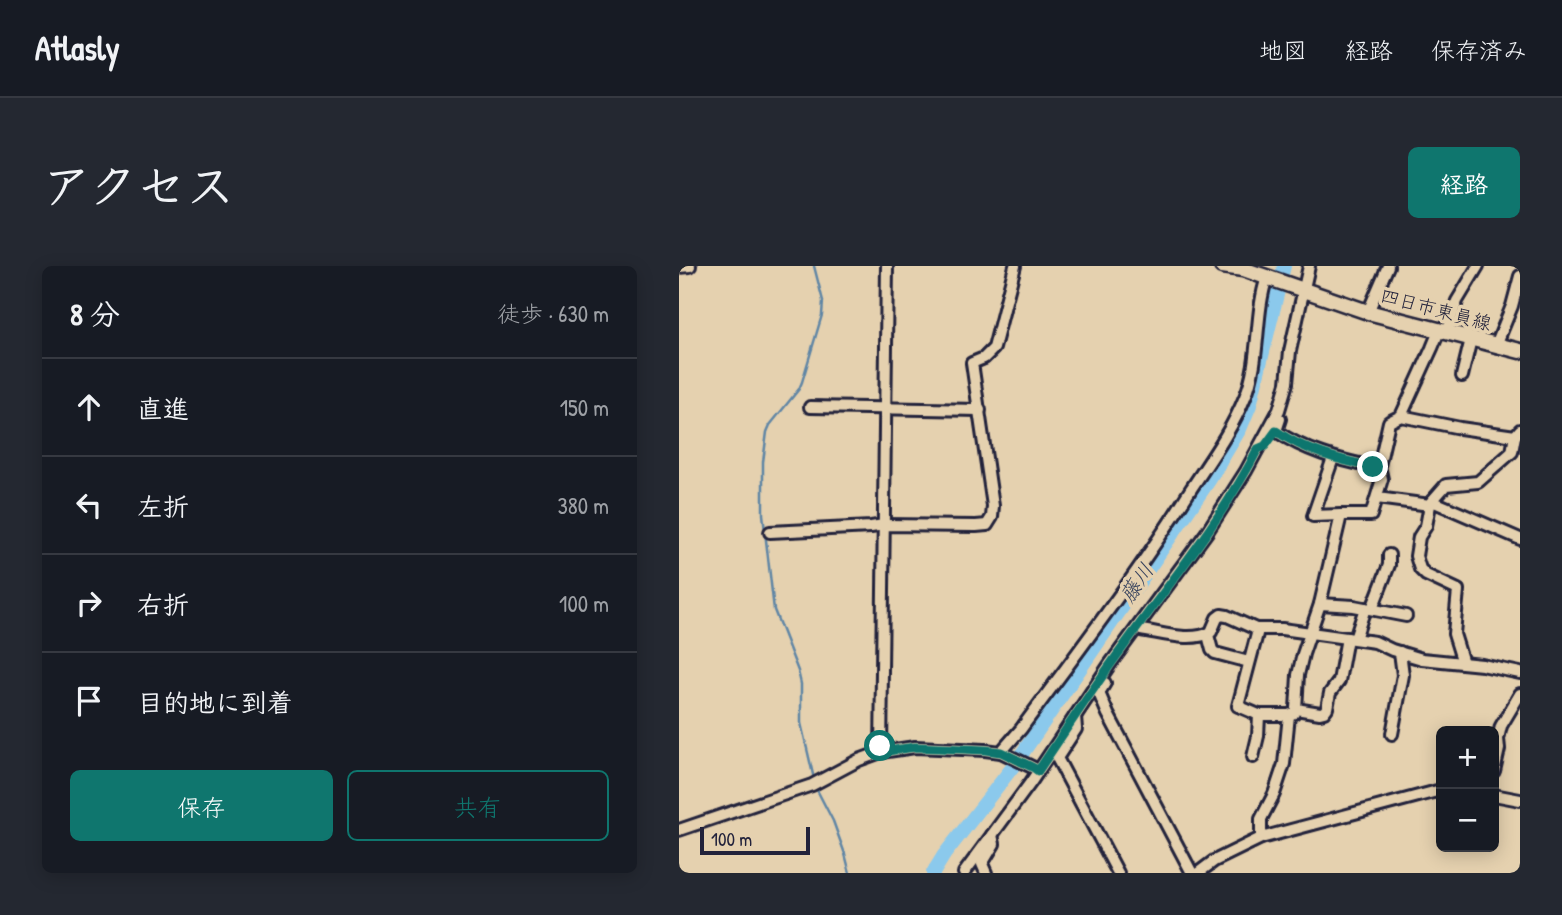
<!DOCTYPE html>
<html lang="ja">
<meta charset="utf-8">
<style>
body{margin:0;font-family:"Patrick Hand","Klee One",sans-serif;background:#242831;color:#f1f3f6}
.controls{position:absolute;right:21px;bottom:21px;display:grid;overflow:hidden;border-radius:10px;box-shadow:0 4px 18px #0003}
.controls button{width:63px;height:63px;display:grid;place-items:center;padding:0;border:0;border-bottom:2px solid #363941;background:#171b24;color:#f1f3f6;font:35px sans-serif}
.scale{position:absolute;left:21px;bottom:18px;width:110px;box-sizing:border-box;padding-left:7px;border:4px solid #22223b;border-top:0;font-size:19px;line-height:24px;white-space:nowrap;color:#22223b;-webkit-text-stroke:5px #e5d1af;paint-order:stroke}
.stop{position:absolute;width:21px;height:21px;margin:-16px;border:5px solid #0f766e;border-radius:50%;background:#fff}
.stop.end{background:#0f766e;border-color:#fff;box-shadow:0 2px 7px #0008}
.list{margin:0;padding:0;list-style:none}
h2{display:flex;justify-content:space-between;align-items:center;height:91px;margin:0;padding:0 28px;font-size:30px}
h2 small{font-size:23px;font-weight:400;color:#9ea1a6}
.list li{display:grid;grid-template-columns:46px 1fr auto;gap:21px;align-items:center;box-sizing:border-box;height:98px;padding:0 28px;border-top:2px solid #363941}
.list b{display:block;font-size:26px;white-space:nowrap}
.list em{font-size:23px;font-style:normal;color:#9ea1a6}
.actions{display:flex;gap:14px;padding:21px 28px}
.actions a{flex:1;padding:16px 0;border:2px solid #0f766e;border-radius:10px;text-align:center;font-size:24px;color:#0f766e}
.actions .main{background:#0f766e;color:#fff}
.icon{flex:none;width:38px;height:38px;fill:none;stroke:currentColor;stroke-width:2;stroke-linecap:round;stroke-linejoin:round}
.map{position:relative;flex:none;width:841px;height:607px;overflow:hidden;border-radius:10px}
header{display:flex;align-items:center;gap:42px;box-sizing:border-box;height:98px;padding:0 35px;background:#171b24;border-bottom:2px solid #363941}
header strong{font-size:33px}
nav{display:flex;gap:38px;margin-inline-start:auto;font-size:24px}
.intro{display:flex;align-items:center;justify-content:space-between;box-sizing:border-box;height:168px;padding:0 42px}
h1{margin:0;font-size:49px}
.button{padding:18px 32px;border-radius:10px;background:#0f766e;color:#fff;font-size:24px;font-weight:700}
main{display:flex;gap:42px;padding:0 42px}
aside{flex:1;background:#171b24;border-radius:10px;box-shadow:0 4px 18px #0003}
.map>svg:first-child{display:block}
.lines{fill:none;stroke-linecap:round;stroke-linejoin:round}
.stream{stroke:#6186a5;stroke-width:2.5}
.river{stroke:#8bc9ec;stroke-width:14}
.minor-casing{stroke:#22223b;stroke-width:16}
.major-casing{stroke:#22223b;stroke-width:19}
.minor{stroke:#e5d1af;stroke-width:10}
.major{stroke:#e5d1af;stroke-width:14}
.route{stroke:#0f766e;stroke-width:9}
.labels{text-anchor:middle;stroke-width:7;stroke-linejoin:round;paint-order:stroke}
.street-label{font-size:19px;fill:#22223b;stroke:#e5d1af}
.water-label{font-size:21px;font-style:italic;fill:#37435e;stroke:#e5d1af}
</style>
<header>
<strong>Atlasly</strong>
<nav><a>地図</a><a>経路</a><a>保存済み</a></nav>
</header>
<div class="intro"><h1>アクセス</h1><a class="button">経路</a></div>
<main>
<aside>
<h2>8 分<small>徒歩 · 630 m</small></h2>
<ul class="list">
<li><svg class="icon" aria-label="ahead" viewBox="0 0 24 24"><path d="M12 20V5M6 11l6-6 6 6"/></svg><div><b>直進</b></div><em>150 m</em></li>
<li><svg class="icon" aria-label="left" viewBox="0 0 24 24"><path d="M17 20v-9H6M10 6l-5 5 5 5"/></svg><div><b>左折</b></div><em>380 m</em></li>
<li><svg class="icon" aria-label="right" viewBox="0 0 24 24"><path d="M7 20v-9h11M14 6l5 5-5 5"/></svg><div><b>右折</b></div><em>100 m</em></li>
<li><svg class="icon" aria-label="arrive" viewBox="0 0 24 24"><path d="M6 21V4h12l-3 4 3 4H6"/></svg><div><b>目的地に到着</b></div></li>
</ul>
<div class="actions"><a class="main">保存</a><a>共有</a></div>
</aside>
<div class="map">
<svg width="841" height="607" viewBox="0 0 841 607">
<rect width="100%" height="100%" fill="#e5d1af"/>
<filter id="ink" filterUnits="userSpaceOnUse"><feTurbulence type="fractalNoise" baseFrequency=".0143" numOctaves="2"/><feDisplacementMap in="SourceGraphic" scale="14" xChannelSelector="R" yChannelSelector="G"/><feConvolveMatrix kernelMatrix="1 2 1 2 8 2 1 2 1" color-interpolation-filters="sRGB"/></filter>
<g filter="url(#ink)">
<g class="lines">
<g class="stream">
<path d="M 135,513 L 122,457 L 122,418 L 119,405 L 95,344 L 84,248 L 84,196 L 88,166 L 91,159 L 120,123 L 123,116 L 143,49 L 144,35 L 135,0"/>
<path d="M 137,522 L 154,555 L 166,588 L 171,607"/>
</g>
<path class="river" d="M 254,607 L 265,589 L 336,498 L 531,213 L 561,163 L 571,139 L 605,0"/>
<g class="minor-casing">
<g id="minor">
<path d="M 0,1 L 11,0"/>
<path d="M 689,46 L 709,0"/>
<path d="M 768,67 L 778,35 L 799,0"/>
<path d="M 817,79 L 833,40 L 841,10"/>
<path d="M 783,110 L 792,73"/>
<path d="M 131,141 L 301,144"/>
<path d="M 722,150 L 781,162 L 836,170"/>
<path d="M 601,153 L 597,165 C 626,185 660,194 694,201 L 700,200"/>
<path d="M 654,192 L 634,250 L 662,249"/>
<path d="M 698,232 L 751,239 L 753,235 L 841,273"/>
<path d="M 753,235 L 767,219 L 799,216 L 833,186 L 836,170 L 841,164"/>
<path d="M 751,239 L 747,260 L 740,271 L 737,290 L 741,303 L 747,309 L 779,324 L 775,368 L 784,397"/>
<path d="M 91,266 L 192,261 L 205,259 L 297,260 L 308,259 L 313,251 L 314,240 L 293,97 L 305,92 L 315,82 L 336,0"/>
<path d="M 641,338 L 675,340 L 727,350"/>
<path d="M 693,343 L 710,299 L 710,289"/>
<path d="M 458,362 L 462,364 C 483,367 513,377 532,366 L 538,352 L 542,349 L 548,350 L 577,363 L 603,363 L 696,376 L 713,384 L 743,393 L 803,399 L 841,407"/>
<path d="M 577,363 L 578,368 L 559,440 L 580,449 L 610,449"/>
<path d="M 529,369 L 533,384 L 536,387 L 570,396"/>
<path d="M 676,373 L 686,342"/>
<path d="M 426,417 L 420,427 L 429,448 L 513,607"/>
<path d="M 617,443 L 641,447 L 645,446 L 648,442 L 651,427 L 660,415 L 668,372"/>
<path d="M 396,450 L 397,463 L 378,492 L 439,607"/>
<path d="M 713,468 L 724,409 L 721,386"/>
<path d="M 202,486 L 208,0"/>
<path d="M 322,486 L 342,463 C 400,384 460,306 512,223 C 531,194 553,164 566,131 C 582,93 575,50 588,11"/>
<path d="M 574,491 L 579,470 L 580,449"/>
<path d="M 815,505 L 820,483 L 819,473 L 822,460 L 841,428"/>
<path d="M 815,529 L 841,534"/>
<path d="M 0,564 L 133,519 L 180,494 L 202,486 L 236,481 L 306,484 L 322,486 L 355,502 L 359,505"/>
<path d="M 582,572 L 582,553 L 595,528 L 605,498 L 610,449 L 615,447 L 617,443 L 619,409 L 624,388 L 641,338 L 662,249 L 692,249 L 703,213 L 700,200 L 710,156 L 722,150 L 753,82 L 760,65"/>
<path d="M 285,607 L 352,516 L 431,398 L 528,266 L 567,205 L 600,144 L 608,117 L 611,85 L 630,0"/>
<path d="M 307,607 L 303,598 L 315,578 L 313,569"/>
<path d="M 519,607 L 535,595 L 582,572 L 762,524"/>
</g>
</g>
<g class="major-casing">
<path id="major" d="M 543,0 L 564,3 L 689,46 L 841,85"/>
</g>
<use href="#minor" class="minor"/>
<use href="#major" class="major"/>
</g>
</g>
<g class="lines" filter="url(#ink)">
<path class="route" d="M 201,480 L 202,486 L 236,481 L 306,484 L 322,486 L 355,502 L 359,505 C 388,462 416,419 447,377 C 493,314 543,253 579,183 L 586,180 L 597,165 C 626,185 660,194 694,201"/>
</g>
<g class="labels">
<g class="street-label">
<text transform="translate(757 43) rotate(15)" y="7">四日市東員線</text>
</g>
<g class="water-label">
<text transform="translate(458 317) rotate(-56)" y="7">藤川</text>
</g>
</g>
</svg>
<div class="controls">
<button>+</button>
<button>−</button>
</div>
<div class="scale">100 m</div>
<div class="stop" style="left:201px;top:480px"></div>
<div class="stop end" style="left:694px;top:201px"></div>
</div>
</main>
